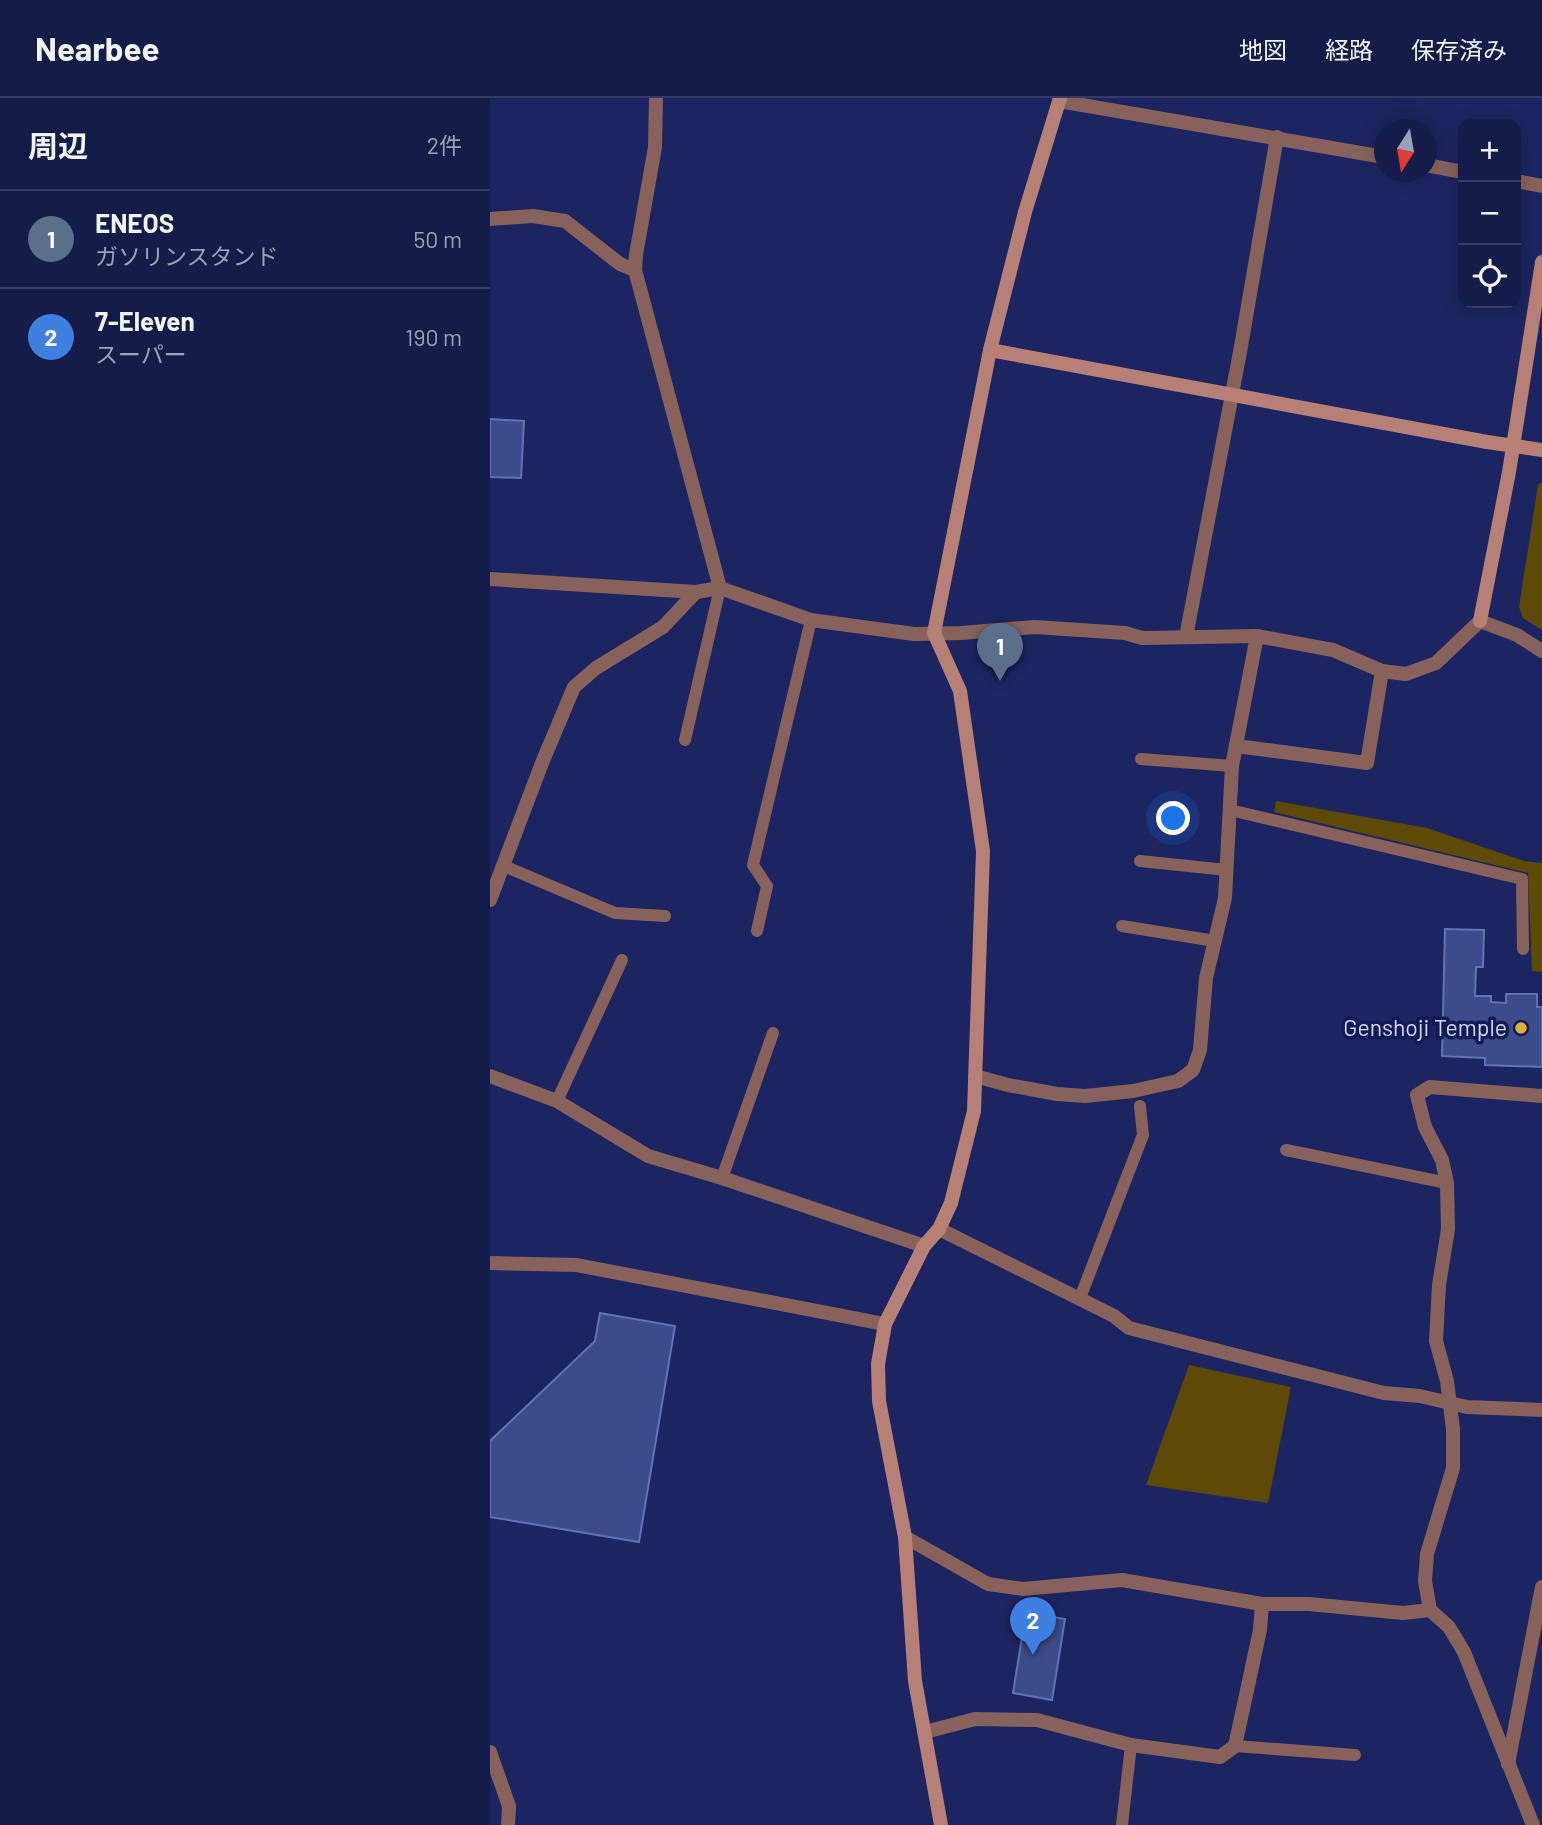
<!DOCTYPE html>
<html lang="ja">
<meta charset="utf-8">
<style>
body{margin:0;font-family:Barlow,"Noto Sans JP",sans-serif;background:#1e2550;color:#f1f3f6}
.controls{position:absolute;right:21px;top:21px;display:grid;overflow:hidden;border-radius:14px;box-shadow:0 4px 18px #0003}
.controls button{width:63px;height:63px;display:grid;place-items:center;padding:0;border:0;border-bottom:2px solid #343a61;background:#151c49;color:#f1f3f6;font:35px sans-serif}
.compass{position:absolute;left:884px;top:21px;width:63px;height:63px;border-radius:50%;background:#151c49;box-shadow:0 4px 18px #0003;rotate:191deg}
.you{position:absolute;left:684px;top:721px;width:24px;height:24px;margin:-18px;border:5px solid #fff;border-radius:50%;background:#1a73e8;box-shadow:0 0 0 10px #1a73e833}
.badge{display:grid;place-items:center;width:46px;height:46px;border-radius:50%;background:#db2777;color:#fff;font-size:23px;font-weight:700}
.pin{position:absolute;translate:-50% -58px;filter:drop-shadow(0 2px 4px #0008)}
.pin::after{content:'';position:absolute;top:37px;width:24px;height:21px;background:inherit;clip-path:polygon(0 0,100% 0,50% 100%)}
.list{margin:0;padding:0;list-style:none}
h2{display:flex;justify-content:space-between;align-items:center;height:91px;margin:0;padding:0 28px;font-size:30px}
h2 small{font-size:23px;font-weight:400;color:#9da1b4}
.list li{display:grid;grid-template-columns:46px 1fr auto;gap:21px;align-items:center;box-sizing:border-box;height:98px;padding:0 28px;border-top:2px solid #343a61}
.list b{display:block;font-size:26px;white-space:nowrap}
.list p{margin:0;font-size:23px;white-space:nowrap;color:#9da1b4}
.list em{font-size:23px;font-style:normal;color:#9da1b4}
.icon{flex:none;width:38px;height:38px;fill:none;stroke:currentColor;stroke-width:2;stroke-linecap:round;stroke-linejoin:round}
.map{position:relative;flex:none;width:1052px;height:1727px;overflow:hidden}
header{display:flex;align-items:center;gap:42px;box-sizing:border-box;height:98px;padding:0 35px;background:#151c49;border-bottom:2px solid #343a61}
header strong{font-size:33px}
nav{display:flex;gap:38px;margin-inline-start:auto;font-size:24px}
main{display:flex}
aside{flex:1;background:#151c49}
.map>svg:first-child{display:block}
.green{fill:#5d4a05}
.building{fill:#3d4b8c;stroke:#6172b6;stroke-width:2}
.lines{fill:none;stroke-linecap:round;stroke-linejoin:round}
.lane{stroke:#86625b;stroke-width:12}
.street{stroke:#86625b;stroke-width:14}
.secondary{stroke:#b78074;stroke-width:14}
.poi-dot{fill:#d8b434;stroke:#141a55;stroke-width:2.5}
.labels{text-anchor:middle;stroke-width:7;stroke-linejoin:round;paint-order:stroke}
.poi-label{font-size:23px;fill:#d1dbf9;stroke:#141a55;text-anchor:end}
</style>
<header>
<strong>Nearbee</strong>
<nav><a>地図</a><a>経路</a><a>保存済み</a></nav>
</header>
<main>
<aside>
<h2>周辺<small>2件</small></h2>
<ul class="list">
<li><span class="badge" style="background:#5c6f8a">1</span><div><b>ENEOS</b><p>ガソリンスタンド</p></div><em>50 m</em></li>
<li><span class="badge" style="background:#3f7fe0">2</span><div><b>7-Eleven</b><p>スーパー</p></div><em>190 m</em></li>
</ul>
</aside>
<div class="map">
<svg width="1052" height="1727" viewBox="0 0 1052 1727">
<rect width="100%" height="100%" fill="#1c2561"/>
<g class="green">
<path d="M 1052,385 L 1052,532 L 1033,520 L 1029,509 L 1048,387 Z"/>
<path d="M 786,703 L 937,730 L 1034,763 L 1052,765 L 1052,874 L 1042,873 L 1038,775 L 784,714 Z"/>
<path d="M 699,1267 L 801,1289 L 778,1405 L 656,1387 Z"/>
</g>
<g class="building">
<path d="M 0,321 L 34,323 L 31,380 L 0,379 Z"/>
<path d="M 955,831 L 994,832 L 993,869 L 986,869 L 985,898 L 1001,898 L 1001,904 L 1016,905 L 1016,896 L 1047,896 L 1047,909 L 1052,909 L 1052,969 L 995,967 L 995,960 L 952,958 Z"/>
<path d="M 110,1215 L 185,1228 L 149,1444 L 0,1419 L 0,1343 L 105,1243 Z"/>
<path d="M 536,1514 L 575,1521 L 562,1602 L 523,1595 Z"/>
</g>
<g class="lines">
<g class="lane">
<path d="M 195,642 L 230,490"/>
<path d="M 651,661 L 742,668"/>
<path d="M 740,712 L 1032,781 L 1033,851"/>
<path d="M 650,763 L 737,772"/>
<path d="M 14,768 L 125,815 L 175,818"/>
<path d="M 632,828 L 725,843"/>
<path d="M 267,833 L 277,788 L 263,767 L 321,522"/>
<path d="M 67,1003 L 132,862"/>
<path d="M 796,1052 L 957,1085"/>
<path d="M 232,1080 L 283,935"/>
<path d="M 590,1200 L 653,1037 L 650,1008"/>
<path d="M 745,1648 L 865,1657"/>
<path d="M 632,1727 L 641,1647"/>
</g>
<g class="street">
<path d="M 166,0 L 165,49 L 146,157 L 145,172 L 230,490"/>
<path d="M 569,3 L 894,59"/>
<path d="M 936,67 L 973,74"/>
<path d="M 1026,83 L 1052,88"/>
<path d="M 0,121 L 43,118 L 75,123 L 130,166 L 145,172"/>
<path d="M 0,481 L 206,494 L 230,490 L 321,522 L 424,536 L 471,535 L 545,529 L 635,535 L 652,540 L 767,538 L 843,552 L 892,573 L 916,576 L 946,565 L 990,523 L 1027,537 L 1052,553"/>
<path d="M 696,539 L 750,254 L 787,39"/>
<path d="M 746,648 L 877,665 L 892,573"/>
<path d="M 0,802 L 52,665 L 84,589 L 106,570 L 173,529 L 206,494"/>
<path d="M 0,978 L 67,1003 L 158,1058 L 232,1080 L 434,1148"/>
<path d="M 485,978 L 518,987 L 567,996 L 595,998 L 643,993 L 688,983 L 703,972 L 710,952 L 716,880 L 735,800 L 742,668 L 767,538"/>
<path d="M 449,1131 L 624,1218 L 639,1230 L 894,1295 L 930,1298 L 977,1309 L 1052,1312"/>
<path d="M 0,1165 L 87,1167 L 395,1226"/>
<path d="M 415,1439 L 498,1486 L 533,1491 L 632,1482 L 772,1506 L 819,1506 L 913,1515 L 940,1512 L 959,1529 L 974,1554 L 1043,1727"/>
<path d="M 940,1512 L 935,1483 L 937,1456 L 963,1370 L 963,1331 L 957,1283 L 946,1243 L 949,1187 L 958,1131 L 957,1085 L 952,1062 L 935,1029 L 927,997 L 940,989 L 1052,998"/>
<path d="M 435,1634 L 485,1621 L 547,1622 L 641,1647 L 730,1659 L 745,1648 L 770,1532 L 772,1506"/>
<path d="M 0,1654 L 19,1708 L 18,1727"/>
<path d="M 1018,1666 L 1052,1489"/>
</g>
<g class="secondary">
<path d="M 500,252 L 997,344 L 1052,352"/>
<path d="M 990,523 L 1019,374 L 1052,164"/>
<path d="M 451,1727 L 425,1583 L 415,1439 L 389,1303 L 388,1266 L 395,1226 L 434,1148 L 449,1131 L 461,1105 L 484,1013 L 493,753 L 470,593 L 444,535 L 500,252 L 535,114 L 570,0"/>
</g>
</g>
<circle class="poi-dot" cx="1031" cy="930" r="7"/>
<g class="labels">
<g class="poi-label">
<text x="1017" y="938">Genshoji Temple</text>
</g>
</g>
</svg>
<div class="controls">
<button>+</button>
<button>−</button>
<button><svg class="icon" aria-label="locate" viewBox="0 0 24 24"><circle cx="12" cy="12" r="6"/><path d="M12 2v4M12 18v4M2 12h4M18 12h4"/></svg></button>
</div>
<svg class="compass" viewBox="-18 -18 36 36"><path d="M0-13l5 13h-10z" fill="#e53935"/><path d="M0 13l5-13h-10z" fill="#9da1b4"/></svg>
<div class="you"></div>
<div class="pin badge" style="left:510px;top:583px;background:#5c6f8a">1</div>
<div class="pin badge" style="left:543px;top:1557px;background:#3f7fe0">2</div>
</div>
</main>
